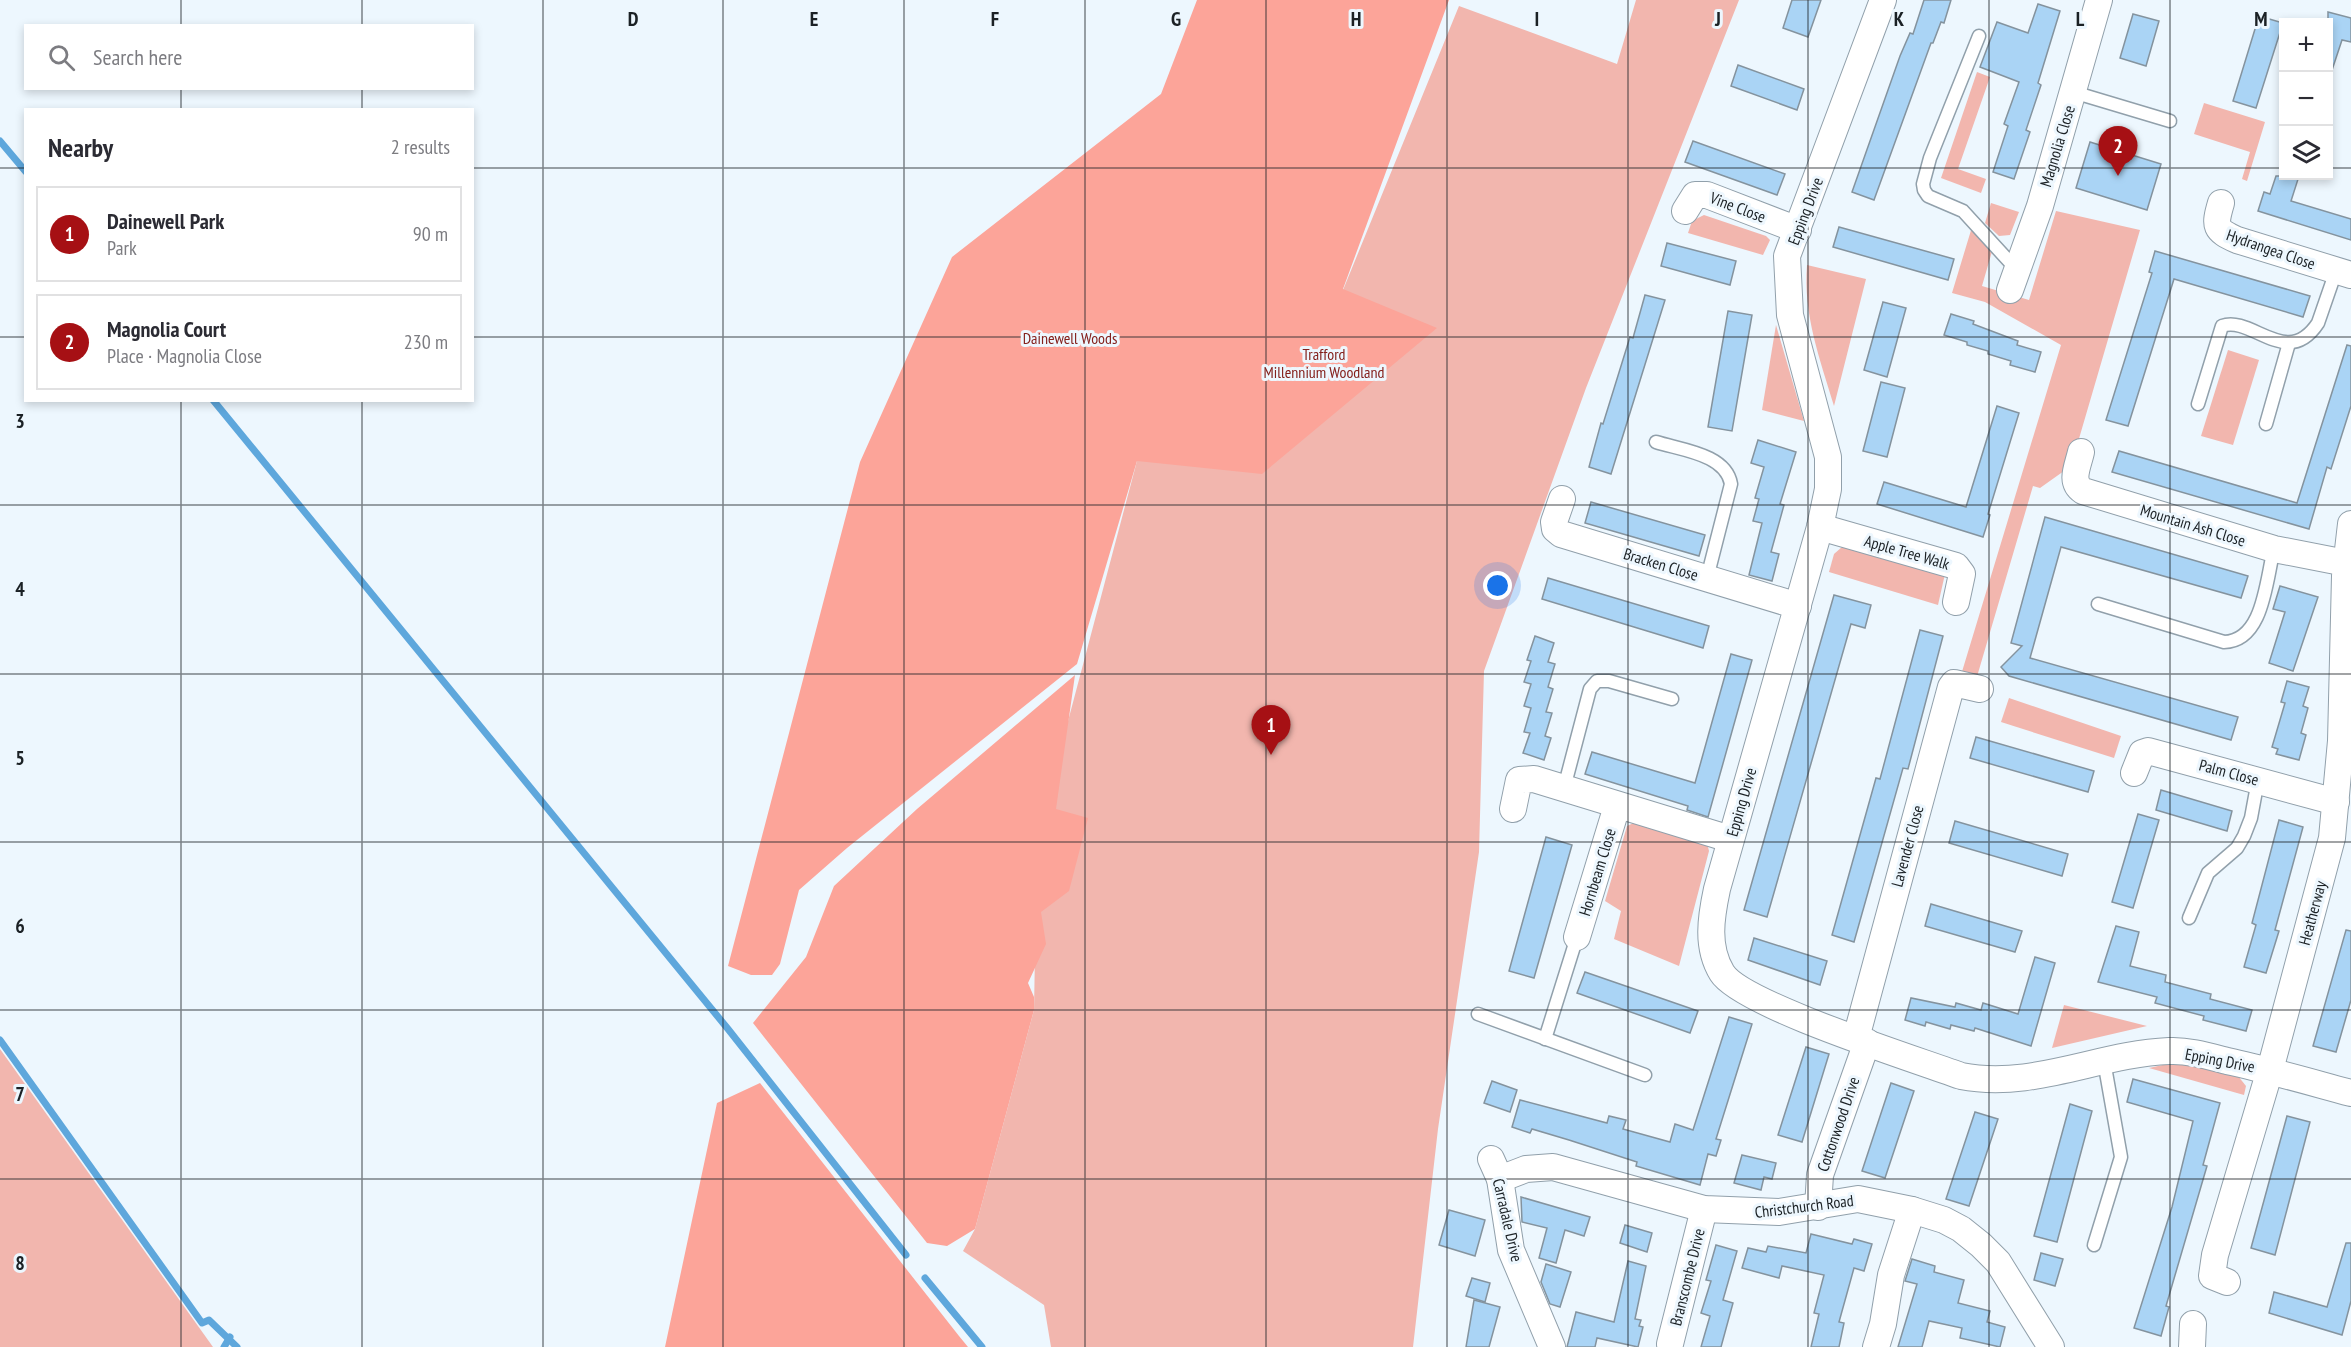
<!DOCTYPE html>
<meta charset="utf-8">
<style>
body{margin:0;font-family:"PT Sans Narrow",sans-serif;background:#f2f2f3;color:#2b2b33}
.controls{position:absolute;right:18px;top:18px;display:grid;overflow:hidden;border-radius:0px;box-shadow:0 3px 9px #0003}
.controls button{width:54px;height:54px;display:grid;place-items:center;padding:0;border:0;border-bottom:2px solid #e1e1e2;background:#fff;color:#2b2b33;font:30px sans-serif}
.you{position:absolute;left:1498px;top:586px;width:21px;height:21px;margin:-15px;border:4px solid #fff;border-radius:50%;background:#1a73e8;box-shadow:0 0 0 9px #1a73e833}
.badge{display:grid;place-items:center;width:39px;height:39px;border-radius:50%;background:#a61014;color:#fff;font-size:20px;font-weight:700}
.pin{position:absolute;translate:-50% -50px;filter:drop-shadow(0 2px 3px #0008)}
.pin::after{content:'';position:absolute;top:32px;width:21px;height:18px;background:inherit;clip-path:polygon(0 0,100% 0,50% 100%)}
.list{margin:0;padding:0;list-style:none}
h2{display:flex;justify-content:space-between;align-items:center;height:78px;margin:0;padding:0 24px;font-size:26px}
h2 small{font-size:20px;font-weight:400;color:#7c7c81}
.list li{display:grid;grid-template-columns:39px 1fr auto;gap:18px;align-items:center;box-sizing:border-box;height:96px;margin:0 12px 12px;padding:0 12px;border:2px solid #e1e1e2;border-radius:0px}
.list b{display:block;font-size:22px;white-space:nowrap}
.list p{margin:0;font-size:20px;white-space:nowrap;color:#7c7c81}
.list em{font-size:20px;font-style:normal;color:#7c7c81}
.icon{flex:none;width:33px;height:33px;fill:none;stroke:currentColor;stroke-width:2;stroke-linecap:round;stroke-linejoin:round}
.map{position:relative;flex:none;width:2351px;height:1347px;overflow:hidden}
.search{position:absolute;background:#fff;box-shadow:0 3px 9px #0003;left:24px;top:24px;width:450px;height:66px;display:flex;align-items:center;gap:15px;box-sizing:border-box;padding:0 21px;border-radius:0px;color:#7c7c81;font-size:22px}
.panel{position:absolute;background:#fff;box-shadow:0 3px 9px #0003;left:24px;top:108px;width:450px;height:294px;border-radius:0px}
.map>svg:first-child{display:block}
.green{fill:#f2b6ae}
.forest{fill:#fca499}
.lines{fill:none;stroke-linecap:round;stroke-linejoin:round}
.stream{stroke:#5ea7dc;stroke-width:7}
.building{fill:#aad4f5;stroke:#84939e;stroke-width:1.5}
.lane-casing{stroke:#91a0ab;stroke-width:15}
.street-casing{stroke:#91a0ab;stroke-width:28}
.lane{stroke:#fff;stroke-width:12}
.street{stroke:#fff;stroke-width:26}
.grid{fill:none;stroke:#1b2125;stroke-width:1.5;stroke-opacity:0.55}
.labels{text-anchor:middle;stroke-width:6;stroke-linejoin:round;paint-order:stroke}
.street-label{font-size:16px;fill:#1b2125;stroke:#edf7fe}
.park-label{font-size:16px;fill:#84201c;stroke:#edf7fe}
.grid-label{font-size:20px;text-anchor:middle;font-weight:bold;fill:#1b2125;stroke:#edf7fe;stroke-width:6;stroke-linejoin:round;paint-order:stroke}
</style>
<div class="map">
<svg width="2351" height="1347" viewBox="0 0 2351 1347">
<rect width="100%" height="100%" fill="#edf7fe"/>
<g class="green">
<path d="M 1636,0 L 1739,0 L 1586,388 L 1484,671 L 1479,852 L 1438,1129 L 1413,1347 L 1051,1347 L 1044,1305 L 963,1251 L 975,1229 L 1034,1010 L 1037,838 L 1137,461 L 1343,290 L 1459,6 L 1617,64 Z"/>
<path d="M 1977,72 L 1990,77 L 1958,169 L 1986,179 L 1981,193 L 1941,178 Z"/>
<path d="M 2204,103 L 2265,122 L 2247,181 L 2242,179 L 2250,152 L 2194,134 Z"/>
<path d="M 1991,203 L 2019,212 L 2010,235 L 1999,236 L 1985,223 Z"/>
<path d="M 2056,211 L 2140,230 L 2071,466 L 2040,488 L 2033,486 L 1976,680 L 1961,675 L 2061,345 L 1985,302 L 1952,293 L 1972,227 L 1993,248 L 1982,286 L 2029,300 Z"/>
<path d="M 1704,215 L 1766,236 L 1770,240 L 1763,255 L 1688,233 L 1692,221 Z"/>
<path d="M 1807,265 L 1866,279 L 1834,406 C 1820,359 1803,315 1807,265 Z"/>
<path d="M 1776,325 L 1804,421 L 1762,410 Z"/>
<path d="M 2228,350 L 2259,360 L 2233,445 L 2201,436 Z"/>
<path d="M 1842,547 L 1850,547 L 1945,574 L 1938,605 L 1829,572 L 1834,554 Z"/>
<path d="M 2009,698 L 2121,736 L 2114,758 L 2001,722 Z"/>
<path d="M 1638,821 L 1707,843 L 1709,851 L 1679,966 L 1614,939 L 1621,911 L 1605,901 L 1627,826 Z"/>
<path d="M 2064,1005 L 2147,1026 L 2052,1048 Z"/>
<path d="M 0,1049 L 213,1347 L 0,1347 Z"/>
<path d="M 2181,1061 L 2238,1076 L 2246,1086 L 2244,1095 L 2149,1068 Z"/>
</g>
<g class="forest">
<path d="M 1197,0 L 1449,0 L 1343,289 L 1437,328 L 1262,474 L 1137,461 L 1077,664 L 847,848 L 799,890 L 780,964 L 772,975 L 751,975 L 728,966 L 860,462 L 952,257 L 1161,94 Z"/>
<path d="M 1075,675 L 1056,809 L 1088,818 L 1069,891 L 1041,912 L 1046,944 L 1028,983 L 1034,997 L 1034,1010 L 975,1229 L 947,1246 L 927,1243 L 753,1023 L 806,957 L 834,886 L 917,809 Z"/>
<path d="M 760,1083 L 959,1336 L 968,1347 L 665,1347 L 717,1103 Z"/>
</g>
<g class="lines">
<g class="stream">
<path d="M 0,141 L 26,172"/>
<path d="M 213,400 L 728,1029 L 906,1255"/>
<path d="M 0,1040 L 202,1323 L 209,1320 L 237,1347"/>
<path d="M 925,1278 L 982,1347"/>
<path d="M 224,1347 L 230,1337"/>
</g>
</g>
<g class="building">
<path d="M 1792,0 L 1821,0 L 1808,37 L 1783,28 Z"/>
<path d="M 1924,0 L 1951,0 L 1944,23 L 1941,22 L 1933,43 L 1931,43 L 1874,200 L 1852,192 L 1900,56 L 1910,33 L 1913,34 Z"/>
<path d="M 2038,4 L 2060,11 L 2038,83 L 2041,85 L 2026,130 L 2030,132 L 2014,179 L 1993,172 L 2008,126 L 2004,124 L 2019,82 L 1980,67 L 1997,22 L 2028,33 Z"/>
<path d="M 2328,12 L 2351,18 L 2351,42 L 2342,40 L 2332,70 L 2328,69 Z"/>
<path d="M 2133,14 L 2159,21 L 2146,66 L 2120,58 Z"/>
<path d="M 2259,16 L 2283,23 L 2256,108 L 2233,101 Z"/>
<path d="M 1738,65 L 1804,89 L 1797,110 L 1731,86 Z"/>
<path d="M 1693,141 L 1785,174 L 1777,195 L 1685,162 Z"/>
<path d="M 2090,142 L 2161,164 L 2147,210 L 2076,188 Z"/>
<path d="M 2276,176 L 2299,176 L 2291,201 L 2351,219 L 2351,240 L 2258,211 L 2264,192 L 2270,194 Z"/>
<path d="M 1839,227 L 1954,259 L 1948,280 L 1833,247 Z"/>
<path d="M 1667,243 L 1736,261 L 1730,285 L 1661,266 Z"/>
<path d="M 2155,251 L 2310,296 L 2303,317 L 2174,279 L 2128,426 L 2106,420 L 2152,273 L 2149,272 Z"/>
<path d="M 1645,295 L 1665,300 L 1611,474 L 1589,467 L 1601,423 L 1603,424 L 1630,337 L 1633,338 Z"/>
<path d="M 1883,302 L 1906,308 L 1887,377 L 1864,370 Z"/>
<path d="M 1728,311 L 1752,315 L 1732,431 L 1708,427 Z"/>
<path d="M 1951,314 L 1974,321 L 1973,324 L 2018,341 L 2017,345 L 2041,352 L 2035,372 L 2010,365 L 2011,361 L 1988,354 L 1988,351 L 1967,345 L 1967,342 L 1944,335 Z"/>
<path d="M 2347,345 L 2351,346 L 2351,406 L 2331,469 L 2327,467 L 2309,529 L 2112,472 L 2119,451 L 2297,503 Z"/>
<path d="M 1881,382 L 1905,388 L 1887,457 L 1863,451 Z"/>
<path d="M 1997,406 L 2019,413 L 1988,514 L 1990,515 L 1983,537 L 1877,504 L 1884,482 L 1966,507 Z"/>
<path d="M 1758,440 L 1796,452 L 1780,504 L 1784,505 L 1771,552 L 1779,554 L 1772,581 L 1749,575 L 1762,523 L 1753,521 L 1759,499 L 1755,498 L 1764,467 L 1751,463 Z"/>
<path d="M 1591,502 L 1705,535 L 1699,556 L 1585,523 Z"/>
<path d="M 2045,517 L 2248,576 L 2241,598 L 2061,547 L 2030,658 L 2238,717 L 2231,740 L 2009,676 L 2001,667 L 2022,646 L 2011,643 Z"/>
<path d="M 1548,578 L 1709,626 L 1703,648 L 1542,599 Z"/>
<path d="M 2280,586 L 2318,597 L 2293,671 L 2269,663 L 2285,612 L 2273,609 Z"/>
<path d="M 1834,595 L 1871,605 L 1865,628 L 1851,624 L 1767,917 L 1744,910 Z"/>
<path d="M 1920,630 L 1943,636 L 1908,769 L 1903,768 L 1854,942 L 1832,935 L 1876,778 L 1880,779 Z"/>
<path d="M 1535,636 L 1554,643 L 1548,662 L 1555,664 L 1548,687 L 1553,689 L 1546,712 L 1552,713 L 1545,736 L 1551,738 L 1544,760 L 1523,753 L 1530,733 L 1524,732 L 1531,708 L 1524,706 L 1531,684 L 1524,682 L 1531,661 L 1527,660 Z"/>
<path d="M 1731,654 L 1752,660 L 1708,817 L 1687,810 L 1688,806 L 1585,774 L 1592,752 L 1695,783 Z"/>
<path d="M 2287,681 L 2309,687 L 2303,706 L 2308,708 L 2301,733 L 2306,735 L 2299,760 L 2276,754 L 2278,749 L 2272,747 L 2285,703 L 2281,702 Z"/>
<path d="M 1976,737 L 2094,771 L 2088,792 L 1970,758 Z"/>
<path d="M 2161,790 L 2232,811 L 2227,831 L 2156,810 Z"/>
<path d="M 2138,814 L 2159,820 L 2133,908 L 2112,902 Z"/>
<path d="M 2279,820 L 2303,827 L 2275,930 L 2279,931 L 2266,973 L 2244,967 L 2256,925 L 2252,923 Z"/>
<path d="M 1955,821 L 2068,854 L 2062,876 L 1949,843 Z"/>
<path d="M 1546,837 L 1572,845 L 1534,978 L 1509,971 Z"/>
<path d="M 1931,904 L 2022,931 L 2015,952 L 1925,926 Z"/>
<path d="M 2116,926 L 2139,932 L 2130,966 L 2166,975 L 2165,982 L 2211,994 L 2210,999 L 2252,1010 L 2246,1031 L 2203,1020 L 2204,1016 L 2155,1003 L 2157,997 L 2098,982 Z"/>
<path d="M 2346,930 L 2351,931 L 2351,1000 L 2336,1052 L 2313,1046 Z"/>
<path d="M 1754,938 L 1827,961 L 1820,985 L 1748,960 Z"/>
<path d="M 2035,957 L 2055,963 L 2031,1046 L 1975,1028 L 1974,1031 L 1951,1025 L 1950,1029 L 1926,1022 L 1925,1026 L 1905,1020 L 1911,998 L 1955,1007 L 1956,1003 L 1981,1010 L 1983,1003 L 2018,1014 Z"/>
<path d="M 1585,972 L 1698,1011 L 1690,1033 L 1577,993 Z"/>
<path d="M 1729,1017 L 1752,1024 L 1716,1139 L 1721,1140 L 1716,1156 L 1708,1154 L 1700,1185 L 1636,1166 L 1637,1162 L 1569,1140 L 1532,1129 L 1530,1133 L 1512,1127 L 1520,1100 L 1607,1123 L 1609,1116 L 1626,1120 L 1623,1129 L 1670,1142 L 1675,1124 L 1693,1130 Z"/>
<path d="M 1806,1047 L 1829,1054 L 1802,1142 L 1778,1135 Z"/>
<path d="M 2133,1079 L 2220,1103 L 2203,1165 L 2207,1166 L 2166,1306 L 2169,1307 L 2161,1336 L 2134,1328 L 2172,1207 L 2193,1121 L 2127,1102 Z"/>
<path d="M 1492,1081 L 1517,1090 L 1510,1112 L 1484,1103 Z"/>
<path d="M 1891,1083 L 1914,1091 L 1885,1178 L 1862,1171 Z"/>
<path d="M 2070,1104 L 2092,1111 L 2057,1242 L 2034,1236 Z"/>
<path d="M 1975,1112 L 1998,1119 L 1969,1206 L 1946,1199 Z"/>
<path d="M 2287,1116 L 2310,1122 L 2275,1255 L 2251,1248 Z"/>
<path d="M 1742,1155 L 1776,1163 L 1772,1179 L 1764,1177 L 1761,1190 L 1734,1183 Z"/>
<path d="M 1521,1197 L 1590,1217 L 1584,1236 L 1565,1230 L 1556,1263 L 1539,1258 L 1547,1228 L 1522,1222 Z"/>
<path d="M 1449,1210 L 1485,1220 L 1475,1256 L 1439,1245 Z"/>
<path d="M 1625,1225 L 1652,1233 L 1647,1252 L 1620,1243 Z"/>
<path d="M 1811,1234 L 1852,1244 L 1854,1239 L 1872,1244 L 1864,1271 L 1854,1268 L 1839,1322 L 1844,1323 L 1839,1347 L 1811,1347 L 1819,1314 L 1814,1313 L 1824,1275 L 1782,1266 L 1779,1278 L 1742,1268 L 1748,1248 L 1766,1252 L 1768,1246 L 1806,1253 Z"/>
<path d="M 2346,1243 L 2351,1243 L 2351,1301 L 2342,1335 L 2269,1313 L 2274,1292 L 2327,1307 Z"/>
<path d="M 1716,1245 L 1737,1251 L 1723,1300 L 1733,1303 L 1721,1347 L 1701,1347 L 1710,1316 L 1701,1313 L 1711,1281 L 1706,1280 Z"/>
<path d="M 2041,1253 L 2063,1259 L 2055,1286 L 2034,1280 Z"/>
<path d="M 1912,1259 L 1935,1266 L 1934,1272 L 1964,1280 L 1958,1303 L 1990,1311 L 1987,1322 L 2005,1327 L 2000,1347 L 1960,1338 L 1962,1328 L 1929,1321 L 1922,1347 L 1898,1347 L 1917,1284 L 1905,1281 Z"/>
<path d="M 1628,1261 L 1646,1266 L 1635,1319 L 1641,1320 L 1639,1326 L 1643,1327 L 1638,1347 L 1597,1338 L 1595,1347 L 1567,1347 L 1576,1312 L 1614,1322 Z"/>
<path d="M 1546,1264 L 1571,1272 L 1560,1307 L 1550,1304 L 1541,1282 Z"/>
<path d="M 1472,1278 L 1490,1283 L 1485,1302 L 1466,1296 Z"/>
<path d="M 1474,1300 L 1500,1307 L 1489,1347 L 1466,1347 Z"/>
</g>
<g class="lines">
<g class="lane-casing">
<g id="lane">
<path d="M 1979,36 L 1930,158 L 1923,184 L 1924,190 L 1928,196 L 1963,211 L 2017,270"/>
<path d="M 2073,92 L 2170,121"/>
<path d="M 2198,404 L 2222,326 C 2252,315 2287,370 2318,323 L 2336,271"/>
<path d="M 2266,424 L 2289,343"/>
<path d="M 1656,442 C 1681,450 1726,454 1731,484 L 1707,578"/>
<path d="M 2098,604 L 2224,642 C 2264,641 2266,579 2274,549"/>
<path d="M 1564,788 L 1590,689 L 1597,681 L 1609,681 L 1672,699"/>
<path d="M 2189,918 L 2208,873 L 2237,848 L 2244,836 L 2251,818 L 2258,780"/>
<path d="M 1478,1014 L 1645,1075"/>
<path d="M 1545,1039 L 1577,937"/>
<path d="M 2094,1245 L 2121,1157 L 2104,1061"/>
</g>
</g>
<g class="street-casing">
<g id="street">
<path d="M 1883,0 L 1787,256 L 1790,315 L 1828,457 L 1828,489 L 1820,527 L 1717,889 C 1711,917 1706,947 1722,973 C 1742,1005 1918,1060 1961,1076 C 2033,1090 2098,1054 2169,1051 C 2188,1050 2208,1056 2227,1061 C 2269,1070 2310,1082 2351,1093"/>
<path d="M 2221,203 C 2214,227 2215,230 2237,240 L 2351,275"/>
<path d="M 1685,211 L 1695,195 L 1707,195 L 1798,230"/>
<path d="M 2010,290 L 2040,206 L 2099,0"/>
<path d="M 2081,452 C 2078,466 2069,482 2083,491 L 2274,549 L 2346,563"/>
<path d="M 1562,499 L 1554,522 L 1555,529 L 1561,534 L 1798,606"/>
<path d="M 1820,527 L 1956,566 L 1962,574 L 1956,602"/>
<path d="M 2134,773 L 2142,753 L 2148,751 L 2336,802"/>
<path d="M 1513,809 L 1519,780 L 1534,779 L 1730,839"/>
<path d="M 1577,937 L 1617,806"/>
<path d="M 1856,1038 L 1951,687 L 1954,683 L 1980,689"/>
<path d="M 1491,1159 L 1500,1179 L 1511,1250 L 1552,1347"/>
<path d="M 1500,1179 L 1526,1169 L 1553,1167 L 1704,1209 L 1779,1212 L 1858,1199 L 1912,1210 L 1944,1220 L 1961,1229 L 1981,1245 L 1998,1262 L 2051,1347"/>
<path d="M 1818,1207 L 1820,1175 L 1867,1042"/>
<path d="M 2227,1282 L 2212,1276 L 2215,1255 L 2270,1070 L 2332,838 L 2341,741 L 2345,576 L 2351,524"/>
<path d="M 1670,1344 L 1704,1209"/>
<path d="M 1876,1347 L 1883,1324 L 1891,1275 L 1912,1210"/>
<path d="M 2192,1347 L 2193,1324"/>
</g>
</g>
<use href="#lane" class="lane"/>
<use href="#street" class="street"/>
</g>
<path class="grid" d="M 181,0 L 181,26M 362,0 L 362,26M 543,0 L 543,1347M 723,0 L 723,1347M 904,0 L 904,1347M 1085,0 L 1085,1347M 1266,0 L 1266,1347M 1447,0 L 1447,1347M 1628,0 L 1628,1347M 1808,0 L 1808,1347M 1989,0 L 1989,1347M 2170,0 L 2170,1347M 181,88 L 181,110M 362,88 L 362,110M 0,168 L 26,168M 472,168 L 2284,168M 2328,168 L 2351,168M 0,337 L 26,337M 472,337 L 2351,337M 181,400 L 181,1347M 362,400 L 362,1347M 0,505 L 2351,505M 0,674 L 2351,674M 0,842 L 2351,842M 0,1010 L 2351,1010M 0,1179 L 2351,1179"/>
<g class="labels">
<g class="street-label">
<text transform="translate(2057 146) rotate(-73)" y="6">Magnolia Close</text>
<text transform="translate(1738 207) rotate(21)" y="6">Vine Close</text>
<text transform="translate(1805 211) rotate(-69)" y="6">Epping Drive</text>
<text transform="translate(2271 249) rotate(19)" y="6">Hydrangea Close</text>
<text transform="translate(2193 525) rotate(17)" y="6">Mountain Ash Close</text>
<text transform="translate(1907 552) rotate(16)" y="6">Apple Tree Walk</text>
<text transform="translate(1661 564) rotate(17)" y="6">Bracken Close</text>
<text transform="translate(2229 772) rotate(15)" y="6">Palm Close</text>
<text transform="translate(1741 802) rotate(-74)" y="6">Epping Drive</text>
<text transform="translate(1907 846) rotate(-75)" y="6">Lavender Close</text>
<text transform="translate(1597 872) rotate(-73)" y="6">Hornbeam Close</text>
<text transform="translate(2312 913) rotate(-75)" y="6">Heatherway</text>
<text transform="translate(2220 1060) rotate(11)" y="6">Epping Drive</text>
<text transform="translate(1838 1124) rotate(-71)" y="6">Cottonwood Drive</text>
<text transform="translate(1804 1206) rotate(-7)" y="6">Christchurch Road</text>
<text transform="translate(1508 1220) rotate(77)" y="6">Carradale Drive</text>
<text transform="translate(1687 1277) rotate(-76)" y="6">Branscombe Drive</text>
</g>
<g class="park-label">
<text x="1070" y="344">Dainewell Woods</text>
<text x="1324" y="360">Trafford<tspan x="1324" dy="18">Millennium Woodland</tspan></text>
</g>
</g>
<g class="grid-label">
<text x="633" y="26">D</text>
<text x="814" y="26">E</text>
<text x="995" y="26">F</text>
<text x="1176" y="26">G</text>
<text x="1356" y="26">H</text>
<text x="1537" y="26">I</text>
<text x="1718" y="26">J</text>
<text x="1899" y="26">K</text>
<text x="2080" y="26">L</text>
<text x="2261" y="26">M</text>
<text x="20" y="428">3</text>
<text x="20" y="596">4</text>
<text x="20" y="765">5</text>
<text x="20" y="933">6</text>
<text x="20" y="1101">7</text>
<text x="20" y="1270">8</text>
</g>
</svg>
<div class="controls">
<button>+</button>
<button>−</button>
<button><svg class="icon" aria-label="layers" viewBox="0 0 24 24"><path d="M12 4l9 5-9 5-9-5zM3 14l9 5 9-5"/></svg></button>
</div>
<div class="you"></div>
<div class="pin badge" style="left:1271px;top:755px">1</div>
<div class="pin badge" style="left:2118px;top:176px">2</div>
<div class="search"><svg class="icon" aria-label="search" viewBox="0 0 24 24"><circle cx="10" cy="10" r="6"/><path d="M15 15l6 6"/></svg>Search here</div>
<section class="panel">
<h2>Nearby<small>2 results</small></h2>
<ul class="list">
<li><span class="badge">1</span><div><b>Dainewell Park</b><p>Park</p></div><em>90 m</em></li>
<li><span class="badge">2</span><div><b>Magnolia Court</b><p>Place · Magnolia Close</p></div><em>230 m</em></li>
</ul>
</section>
</div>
